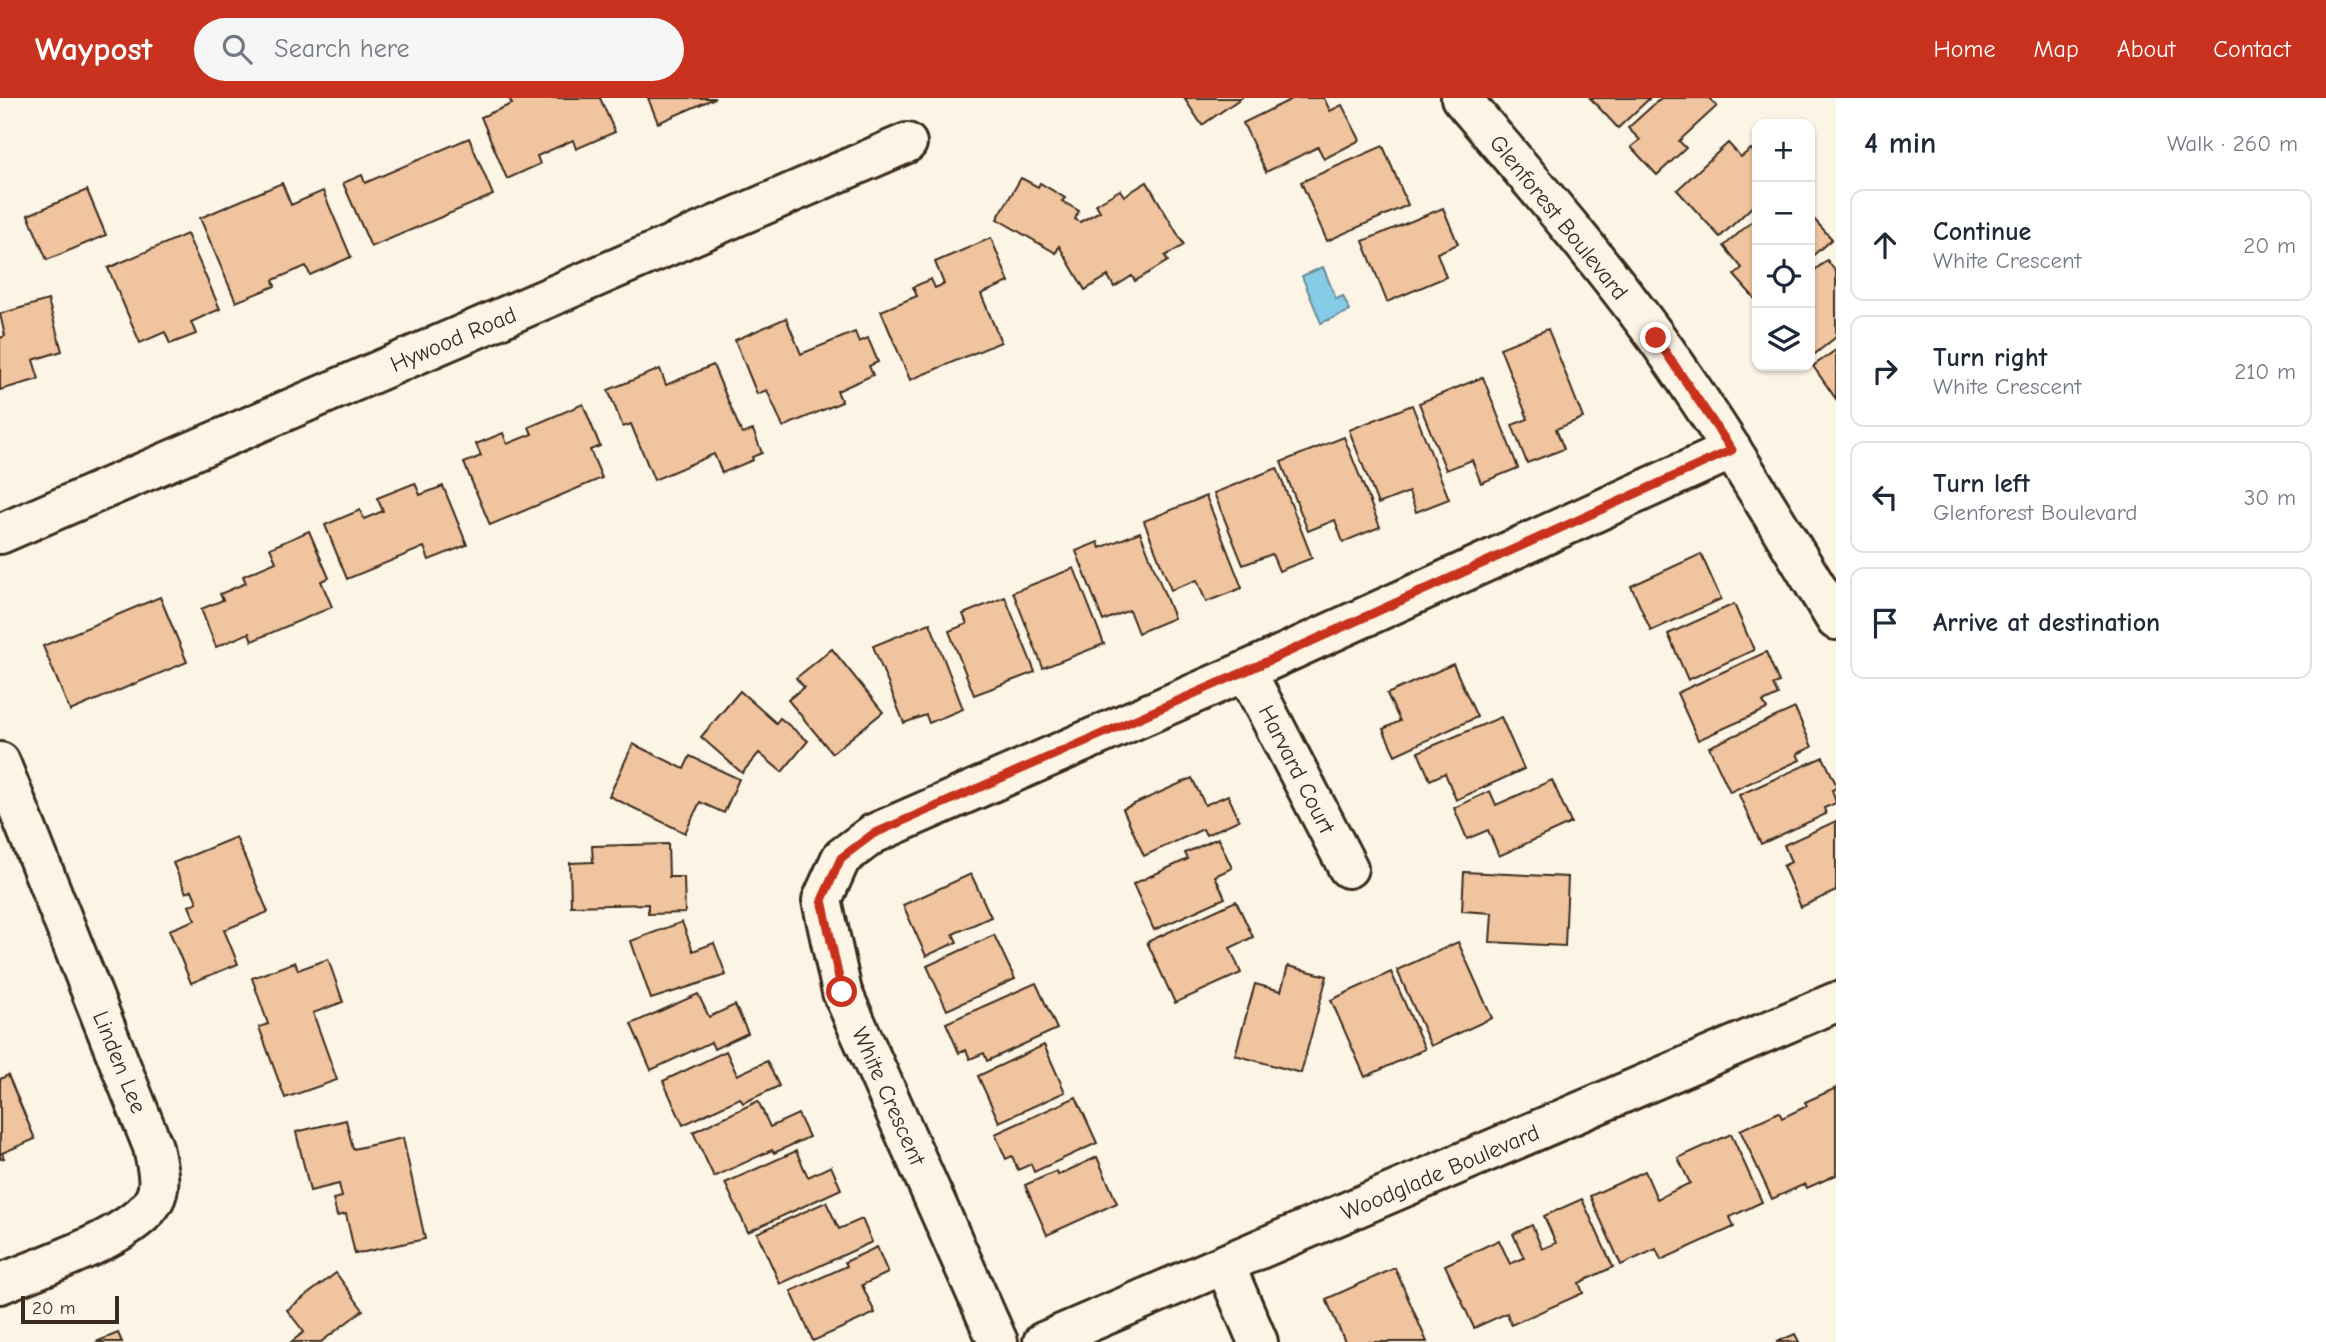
<!DOCTYPE html>
<meta charset="utf-8">
<style>
body{margin:0;font-family:"Comic Neue",sans-serif;background:#f6f6f7;color:#1f2937}
.controls{position:absolute;right:21px;top:21px;display:grid;overflow:hidden;border-radius:14px;box-shadow:0 2px 5px #0004}
.controls button{width:63px;height:63px;display:grid;place-items:center;padding:0;border:0;border-bottom:2px solid #e0e1e3;background:#fff;color:#1f2937;font:35px sans-serif}
.scale{position:absolute;left:21px;bottom:18px;width:98px;box-sizing:border-box;padding-left:7px;border:4px solid #3b2a1e;border-top:0;font-size:19px;line-height:24px;white-space:nowrap;color:#3b2a1e;-webkit-text-stroke:5px #fcf5e5;paint-order:stroke}
.stop{position:absolute;width:21px;height:21px;margin:-16px;border:5px solid #c8321e;border-radius:50%;background:#fff}
.stop.end{background:#c8321e;border-color:#fff;box-shadow:0 2px 7px #0008}
.list{margin:0;padding:0;list-style:none}
h2{display:flex;justify-content:space-between;align-items:center;height:91px;margin:0;padding:0 28px;font-size:30px}
h2 small{font-size:23px;font-weight:400;color:#747a83}
.list li{display:grid;grid-template-columns:46px 1fr auto;gap:21px;align-items:center;box-sizing:border-box;height:112px;margin:0 14px 14px;padding:0 14px;border:2px solid #e0e1e3;border-radius:14px}
.list b{display:block;font-size:26px;white-space:nowrap}
.list p{margin:0;font-size:23px;white-space:nowrap;color:#747a83}
.list em{font-size:23px;font-style:normal;color:#747a83}
.icon{flex:none;width:38px;height:38px;fill:none;stroke:currentColor;stroke-width:2;stroke-linecap:round;stroke-linejoin:round}
.map{position:relative;flex:none;width:1836px;height:1244px;overflow:hidden}
header{display:flex;align-items:center;gap:42px;box-sizing:border-box;height:98px;padding:0 35px;background:#c8321e;color:#fff}
header strong{font-size:33px}
nav{display:flex;gap:38px;margin-inline-start:auto;font-size:24px}
.search{width:490px;height:63px;background:#f6f6f7;display:flex;align-items:center;gap:18px;box-sizing:border-box;padding:0 24px;border-radius:38px;color:#747a83;font-size:26px}
main{display:flex}
aside{flex:1;background:#fff}
.map>svg:first-child{display:block}
.water{fill:#86cce7;stroke:#688b97;stroke-width:2}
.building{fill:#efc49e;stroke:#3b2a1e;stroke-width:2}
.lines{fill:none;stroke-linecap:round;stroke-linejoin:round}
.minor-casing{stroke:#3b2a1e;stroke-width:44}
.minor{stroke:#fcf5e5;stroke-width:38}
.route{stroke:#c8321e;stroke-width:9}
.labels{text-anchor:middle;stroke-width:7;stroke-linejoin:round;paint-order:stroke}
.street-label{font-size:23px;fill:#3b2a1e;stroke:#fcf5e5}
</style>
<header>
<strong>Waypost</strong>
<div class="search"><svg class="icon" aria-label="search" viewBox="0 0 24 24"><circle cx="10" cy="10" r="6"/><path d="M15 15l6 6"/></svg>Search here</div>
<nav><a>Home</a><a>Map</a><a>About</a><a>Contact</a></nav>
</header>
<main>
<div class="map">
<svg width="1836" height="1244" viewBox="0 0 1836 1244">
<rect width="100%" height="100%" fill="#fcf5e5"/>
<filter id="ink" filterUnits="userSpaceOnUse"><feTurbulence type="fractalNoise" baseFrequency=".0143" numOctaves="2"/><feDisplacementMap in="SourceGraphic" scale="14" xChannelSelector="R" yChannelSelector="G"/><feConvolveMatrix kernelMatrix="1 2 1 2 8 2 1 2 1" color-interpolation-filters="sRGB"/></filter>
<g filter="url(#ink)">
<path class="water" d="M 1323,169 L 1336,201 L 1343,198 L 1350,213 L 1321,225 L 1302,178 Z"/>
<g class="building">
<path d="M 509,0 L 600,0 L 615,34 L 576,51 L 573,42 L 537,58 L 540,66 L 507,81 L 481,19 L 512,6 Z"/>
<path d="M 648,0 L 715,0 L 658,25 Z"/>
<path d="M 1184,0 L 1241,0 L 1202,27 Z"/>
<path d="M 1294,0 L 1324,0 L 1330,13 L 1342,7 L 1360,42 L 1324,61 L 1318,49 L 1266,74 L 1243,25 Z"/>
<path d="M 1590,0 L 1650,0 L 1618,30 Z"/>
<path d="M 1661,0 L 1709,0 L 1717,8 L 1679,43 L 1686,50 L 1657,77 L 1631,49 L 1640,42 L 1628,30 Z"/>
<path d="M 469,40 L 493,97 L 371,149 L 343,85 L 362,77 L 365,85 Z"/>
<path d="M 1728,45 L 1741,59 L 1751,51 L 1757,58 L 1757,104 L 1720,139 L 1677,92 Z"/>
<path d="M 1383,48 L 1408,107 L 1327,143 L 1301,84 Z"/>
<path d="M 1021,80 L 1038,89 L 1040,85 L 1065,100 L 1062,103 L 1079,113 L 1075,121 L 1080,124 L 1100,113 L 1096,106 L 1120,92 L 1124,98 L 1147,84 L 1184,147 L 1165,158 L 1168,163 L 1135,183 L 1132,178 L 1114,189 L 1108,178 L 1085,192 L 1059,148 L 1056,155 L 997,121 Z"/>
<path d="M 282,85 L 291,107 L 323,93 L 351,159 L 310,177 L 306,168 L 273,182 L 275,188 L 236,204 L 200,120 Z"/>
<path d="M 87,92 L 106,137 L 47,162 L 28,117 Z"/>
<path d="M 1443,110 L 1458,146 L 1437,155 L 1446,179 L 1387,204 L 1363,143 Z"/>
<path d="M 1757,119 L 1757,203 L 1734,177 L 1742,170 L 1724,148 Z"/>
<path d="M 1812,119 L 1832,141 L 1810,160 L 1810,121 Z"/>
<path d="M 187,136 L 220,211 L 191,224 L 196,236 L 170,246 L 165,234 L 140,245 L 108,170 Z"/>
<path d="M 991,140 L 1009,184 L 981,196 L 1001,244 L 910,282 L 881,213 L 917,198 L 913,189 L 931,181 L 935,190 L 944,186 L 935,164 Z"/>
<path d="M 1827,162 L 1836,174 L 1836,239 L 1810,260 L 1810,176 Z"/>
<path d="M 48,202 L 62,253 L 33,262 L 39,281 L 0,292 L 0,240 L 5,238 L 0,216 Z"/>
<path d="M 786,220 L 801,256 L 855,234 L 859,244 L 868,240 L 878,264 L 869,268 L 873,277 L 837,293 L 842,304 L 783,329 L 767,292 L 757,296 L 735,242 Z"/>
<path d="M 1548,231 L 1583,320 L 1556,331 L 1564,351 L 1527,365 L 1512,327 L 1528,321 L 1500,250 Z"/>
<path d="M 1836,252 L 1836,301 L 1813,268 Z"/>
<path d="M 713,267 L 742,336 L 753,332 L 762,355 L 752,359 L 753,362 L 722,375 L 714,356 L 654,382 L 631,326 L 623,329 L 608,292 L 660,271 L 666,287 Z"/>
<path d="M 1483,279 L 1518,370 L 1481,385 L 1472,362 L 1446,372 L 1419,305 Z"/>
<path d="M 583,306 L 600,348 L 590,352 L 602,380 L 490,427 L 464,365 L 481,358 L 476,346 L 503,335 L 507,346 L 532,336 L 529,329 Z"/>
<path d="M 1412,307 L 1449,401 L 1416,414 L 1409,394 L 1378,406 L 1349,332 Z"/>
<path d="M 1344,339 L 1380,429 L 1343,444 L 1335,422 L 1308,433 L 1281,364 Z"/>
<path d="M 1277,370 L 1312,460 L 1279,473 L 1272,456 L 1243,467 L 1214,395 Z"/>
<path d="M 415,385 L 420,397 L 443,388 L 467,447 L 429,462 L 424,449 L 347,481 L 325,427 L 360,412 L 364,421 L 383,413 L 377,400 Z"/>
<path d="M 1206,398 L 1242,490 L 1206,504 L 1197,482 L 1171,492 L 1144,423 Z"/>
<path d="M 309,433 L 329,480 L 321,483 L 332,509 L 252,543 L 249,535 L 216,549 L 201,511 L 223,502 L 220,496 L 246,485 L 243,478 L 276,464 L 270,450 Z"/>
<path d="M 1140,434 L 1174,520 L 1138,535 L 1129,512 L 1103,523 L 1076,453 L 1098,444 L 1100,450 Z"/>
<path d="M 1701,456 L 1721,501 L 1651,533 L 1631,488 Z"/>
<path d="M 1074,470 L 1104,546 L 1043,570 L 1013,494 Z"/>
<path d="M 160,499 L 187,564 L 70,613 L 43,548 Z"/>
<path d="M 1005,499 L 1035,574 L 974,597 L 949,533 L 967,526 L 963,516 Z"/>
<path d="M 1734,506 L 1754,552 L 1688,582 L 1668,536 Z"/>
<path d="M 930,525 L 963,611 L 929,625 L 926,617 L 904,625 L 873,548 Z"/>
<path d="M 832,551 L 883,614 L 832,655 L 788,602 L 804,589 L 796,580 Z"/>
<path d="M 1766,554 L 1779,584 L 1773,587 L 1778,597 L 1763,604 L 1767,611 L 1698,642 L 1677,595 Z"/>
<path d="M 1453,566 L 1477,619 L 1395,657 L 1383,631 L 1400,623 L 1387,596 Z"/>
<path d="M 740,593 L 776,625 L 780,620 L 808,643 L 782,674 L 759,655 L 742,675 L 701,639 Z"/>
<path d="M 1795,610 L 1812,649 L 1797,656 L 1800,662 L 1730,694 L 1709,649 Z"/>
<path d="M 1501,619 L 1524,671 L 1456,702 L 1445,675 L 1430,682 L 1418,654 Z"/>
<path d="M 633,646 L 684,671 L 690,658 L 739,681 L 724,715 L 700,704 L 685,735 L 609,698 Z"/>
<path d="M 1823,659 L 1836,686 L 1836,690 L 1832,692 L 1836,705 L 1824,710 L 1826,716 L 1761,746 L 1739,697 Z"/>
<path d="M 1192,680 L 1205,707 L 1228,697 L 1239,722 L 1206,737 L 1203,731 L 1144,758 L 1123,711 Z"/>
<path d="M 1552,682 L 1571,725 L 1499,758 L 1488,732 L 1467,741 L 1454,710 L 1490,693 L 1496,707 Z"/>
<path d="M 1836,723 L 1836,793 L 1801,809 L 1783,768 L 1791,764 L 1784,747 Z"/>
<path d="M 236,739 L 268,814 L 224,832 L 238,866 L 191,885 L 169,832 L 195,822 L 189,808 L 197,804 L 192,792 L 186,795 L 173,765 Z"/>
<path d="M 1218,740 L 1232,770 L 1215,778 L 1225,800 L 1154,832 L 1133,786 L 1188,761 L 1185,755 Z"/>
<path d="M 668,746 L 669,779 L 684,779 L 685,815 L 648,816 L 648,806 L 571,808 L 570,765 L 593,764 L 592,748 Z"/>
<path d="M 1464,774 L 1568,779 L 1565,848 L 1490,844 L 1492,815 L 1462,813 Z"/>
<path d="M 971,776 L 991,819 L 953,836 L 957,844 L 926,858 L 903,807 Z"/>
<path d="M 1236,803 L 1253,839 L 1230,850 L 1241,875 L 1175,905 L 1147,844 Z"/>
<path d="M 682,824 L 693,853 L 714,845 L 726,877 L 651,901 L 631,843 Z"/>
<path d="M 994,837 L 1015,881 L 947,912 L 927,868 Z"/>
<path d="M 1458,844 L 1492,920 L 1431,948 L 1397,872 Z"/>
<path d="M 328,861 L 343,904 L 313,915 L 337,982 L 285,1000 L 259,929 L 268,926 L 252,880 L 295,864 L 298,872 Z"/>
<path d="M 1288,868 L 1327,878 L 1301,975 L 1235,957 L 1255,886 L 1281,893 Z"/>
<path d="M 1391,874 L 1425,951 L 1365,979 L 1331,902 Z"/>
<path d="M 1036,885 L 1057,931 L 987,963 L 984,955 L 970,961 L 966,952 L 959,955 L 946,925 Z"/>
<path d="M 698,896 L 709,919 L 735,907 L 748,935 L 714,951 L 711,944 L 651,972 L 631,926 Z"/>
<path d="M 1044,947 L 1065,994 L 999,1024 L 978,978 Z"/>
<path d="M 726,953 L 737,977 L 767,963 L 779,988 L 743,1005 L 740,1000 L 683,1027 L 663,983 Z"/>
<path d="M 8,977 L 35,1041 L 2,1055 L 4,1060 L 0,1061 L 0,981 Z"/>
<path d="M 1836,990 L 1836,1077 L 1807,1090 L 1805,1086 L 1772,1101 L 1740,1032 L 1779,1014 L 1782,1020 L 1807,1008 L 1805,1004 Z"/>
<path d="M 1076,999 L 1097,1045 L 1034,1074 L 1031,1066 L 1018,1072 L 1012,1058 L 1006,1061 L 995,1036 Z"/>
<path d="M 758,1003 L 770,1029 L 798,1016 L 809,1039 L 774,1055 L 772,1052 L 714,1079 L 693,1034 Z"/>
<path d="M 346,1022 L 353,1051 L 403,1040 L 425,1141 L 355,1156 L 346,1116 L 337,1118 L 333,1101 L 342,1099 L 339,1086 L 310,1093 L 296,1034 Z"/>
<path d="M 1731,1036 L 1762,1104 L 1730,1119 L 1734,1129 L 1661,1162 L 1656,1151 L 1621,1167 L 1590,1098 L 1645,1073 L 1657,1101 L 1690,1085 L 1678,1060 Z"/>
<path d="M 796,1053 L 808,1079 L 831,1068 L 841,1091 L 748,1134 L 725,1085 Z"/>
<path d="M 1097,1059 L 1117,1105 L 1047,1137 L 1025,1087 L 1057,1073 L 1058,1077 Z"/>
<path d="M 1582,1101 L 1613,1169 L 1579,1185 L 1583,1195 L 1511,1227 L 1507,1215 L 1474,1230 L 1445,1167 L 1499,1142 L 1510,1166 L 1524,1160 L 1513,1136 L 1532,1127 L 1542,1151 L 1556,1145 L 1544,1118 Z"/>
<path d="M 826,1104 L 839,1131 L 862,1121 L 872,1144 L 780,1186 L 757,1135 Z"/>
<path d="M 877,1149 L 888,1175 L 862,1187 L 875,1215 L 813,1243 L 791,1193 L 847,1168 L 845,1164 Z"/>
<path d="M 1395,1170 L 1427,1244 L 1345,1244 L 1326,1201 Z"/>
<path d="M 336,1175 L 363,1212 L 321,1244 L 291,1244 L 304,1234 L 287,1212 Z"/>
<path d="M 118,1235 L 122,1244 L 96,1244 Z"/>
<path d="M 1795,1236 L 1799,1244 L 1777,1244 Z"/>
</g>
<g class="lines">
<g class="minor-casing">
<g id="minor">
<path d="M 1461,0 C 1528,79 1595,156 1656,239 C 1721,330 1778,426 1836,522"/>
<path d="M 0,436 L 907,45"/>
<path d="M 1246,573 L 1348,770"/>
<path d="M 0,664 L 153,1049 C 156,1066 163,1086 154,1102 C 134,1139 39,1169 0,1186"/>
<path d="M 1225,1167 L 1258,1244"/>
<path d="M 998,1244 L 842,894 L 822,802 L 841,760 L 873,736 L 1246,573 L 1732,352"/>
<path d="M 1043,1244 L 1836,904"/>
</g>
</g>
<use href="#minor" class="minor"/>
</g>
</g>
<g class="lines" filter="url(#ink)">
<path class="route" d="M 842,894 L 822,802 L 841,760 L 873,736 L 1246,573 L 1732,352 L 1656,240"/>
</g>
<g class="labels">
<g class="street-label">
<text transform="translate(1559 119) rotate(51)" y="8">Glenforest Boulevard</text>
<text transform="translate(453 241) rotate(-23)" y="8">Hywood Road</text>
<text transform="translate(1297 671) rotate(63)" y="8">Harvard Court</text>
<text transform="translate(120 964) rotate(68)" y="8">Linden Lee</text>
<text transform="translate(889 998) rotate(66)" y="8">White Crescent</text>
<text transform="translate(1440 1074) rotate(-23)" y="8">Woodglade Boulevard</text>
</g>
</g>
</svg>
<div class="controls">
<button>+</button>
<button>−</button>
<button><svg class="icon" aria-label="locate" viewBox="0 0 24 24"><circle cx="12" cy="12" r="6"/><path d="M12 2v4M12 18v4M2 12h4M18 12h4"/></svg></button>
<button><svg class="icon" aria-label="layers" viewBox="0 0 24 24"><path d="M12 4l9 5-9 5-9-5zM3 14l9 5 9-5"/></svg></button>
</div>
<div class="scale">20 m</div>
<div class="stop" style="left:842px;top:894px"></div>
<div class="stop end" style="left:1656px;top:240px"></div>
</div>
<aside>
<h2>4 min<small>Walk · 260 m</small></h2>
<ul class="list">
<li><svg class="icon" aria-label="ahead" viewBox="0 0 24 24"><path d="M12 20V5M6 11l6-6 6 6"/></svg><div><b>Continue</b><p>White Crescent</p></div><em>20 m</em></li>
<li><svg class="icon" aria-label="right" viewBox="0 0 24 24"><path d="M7 20v-9h11M14 6l5 5-5 5"/></svg><div><b>Turn right</b><p>White Crescent</p></div><em>210 m</em></li>
<li><svg class="icon" aria-label="left" viewBox="0 0 24 24"><path d="M17 20v-9H6M10 6l-5 5 5 5"/></svg><div><b>Turn left</b><p>Glenforest Boulevard</p></div><em>30 m</em></li>
<li><svg class="icon" aria-label="arrive" viewBox="0 0 24 24"><path d="M6 21V4h12l-3 4 3 4H6"/></svg><div><b>Arrive at destination</b></div></li>
</ul>
</aside>
</main>
